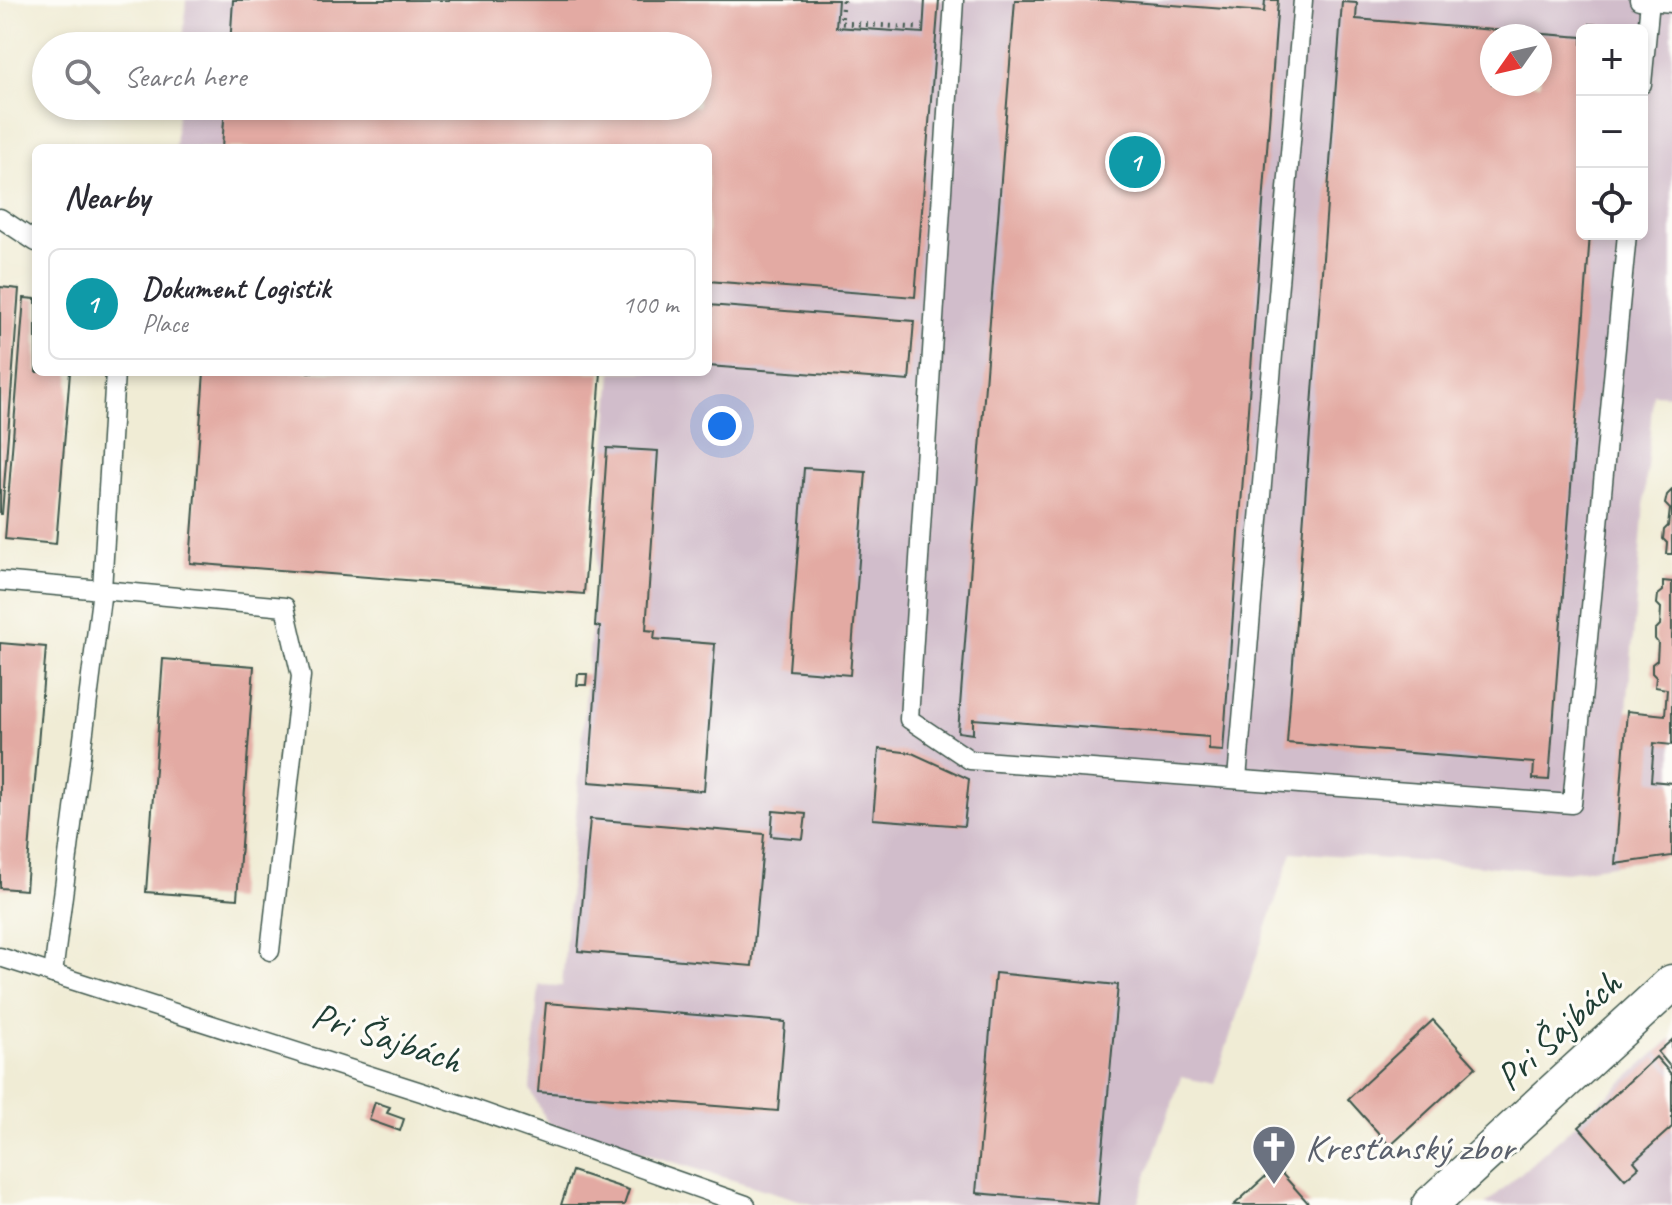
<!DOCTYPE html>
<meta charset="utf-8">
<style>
body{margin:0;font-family:Caveat,sans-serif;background:#f7f7f7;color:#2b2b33}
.controls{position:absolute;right:24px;top:24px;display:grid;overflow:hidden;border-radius:12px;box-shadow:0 4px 12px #0003}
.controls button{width:72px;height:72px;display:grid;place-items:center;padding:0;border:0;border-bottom:2px solid #e1e1e2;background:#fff;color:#2b2b33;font:40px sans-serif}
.compass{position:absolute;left:1480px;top:24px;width:72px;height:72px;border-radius:50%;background:#fff;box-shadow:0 4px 12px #0003;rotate:236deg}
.you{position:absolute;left:722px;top:426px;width:28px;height:28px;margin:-20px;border:6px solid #fff;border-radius:50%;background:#1a73e8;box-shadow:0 0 0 12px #1a73e833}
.badge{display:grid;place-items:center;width:52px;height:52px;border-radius:50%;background:#b45309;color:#fff;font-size:26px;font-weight:700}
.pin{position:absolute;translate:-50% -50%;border:4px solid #fff;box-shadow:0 2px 8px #0006}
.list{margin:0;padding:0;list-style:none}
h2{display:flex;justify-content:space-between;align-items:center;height:104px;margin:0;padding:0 32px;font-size:34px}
h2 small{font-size:26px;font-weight:400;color:#7c7c81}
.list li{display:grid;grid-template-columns:52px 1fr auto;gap:24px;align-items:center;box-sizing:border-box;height:112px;margin:0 16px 16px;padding:0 16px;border:2px solid #e1e1e2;border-radius:12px}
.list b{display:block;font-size:30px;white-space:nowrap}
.list p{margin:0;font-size:26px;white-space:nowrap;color:#7c7c81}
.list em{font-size:26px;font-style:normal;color:#7c7c81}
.icon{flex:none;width:44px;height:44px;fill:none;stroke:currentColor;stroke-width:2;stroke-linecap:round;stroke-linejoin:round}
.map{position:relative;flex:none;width:1672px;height:1205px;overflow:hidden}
.search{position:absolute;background:#fff;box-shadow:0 4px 12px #0003;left:32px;top:32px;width:680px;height:88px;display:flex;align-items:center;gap:20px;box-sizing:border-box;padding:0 28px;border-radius:44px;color:#7c7c81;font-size:30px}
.panel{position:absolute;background:#fff;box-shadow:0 4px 12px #0003;left:32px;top:144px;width:680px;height:232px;border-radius:12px}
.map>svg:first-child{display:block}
.industrial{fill:#d1bdcb;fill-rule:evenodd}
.building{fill:#e3aaa3;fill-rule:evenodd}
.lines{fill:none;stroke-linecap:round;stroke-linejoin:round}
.service-casing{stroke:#3e574c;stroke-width:21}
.minor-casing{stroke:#3e574c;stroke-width:39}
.path{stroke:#3e574c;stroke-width:5;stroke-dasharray:2 6;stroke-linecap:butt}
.service{stroke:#fff;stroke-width:18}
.minor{stroke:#fff;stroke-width:36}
.labels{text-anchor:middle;stroke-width:6;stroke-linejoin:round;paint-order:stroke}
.street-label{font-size:38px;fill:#1f3d34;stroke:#fdfcf7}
.worship-label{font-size:38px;fill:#5b616d;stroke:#fdfcf7;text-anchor:start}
</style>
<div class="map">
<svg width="1672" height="1205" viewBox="0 0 1672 1205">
<rect width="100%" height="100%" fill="#fdfcf7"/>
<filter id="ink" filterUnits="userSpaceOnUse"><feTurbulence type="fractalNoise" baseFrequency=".0125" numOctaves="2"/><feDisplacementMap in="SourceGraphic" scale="16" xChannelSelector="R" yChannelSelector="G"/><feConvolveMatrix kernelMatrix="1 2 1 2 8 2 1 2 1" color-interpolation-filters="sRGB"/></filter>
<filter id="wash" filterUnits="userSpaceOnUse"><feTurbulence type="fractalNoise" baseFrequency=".006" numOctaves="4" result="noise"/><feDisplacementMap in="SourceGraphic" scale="32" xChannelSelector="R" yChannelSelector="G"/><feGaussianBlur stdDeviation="1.8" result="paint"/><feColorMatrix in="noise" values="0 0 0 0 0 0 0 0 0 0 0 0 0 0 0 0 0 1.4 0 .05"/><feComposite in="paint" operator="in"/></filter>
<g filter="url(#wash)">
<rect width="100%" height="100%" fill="#f0ecd5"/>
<g class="industrial">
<path d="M 186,0 L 1672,0 L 1672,395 L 1653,394 L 1627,711 L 1672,715 L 1672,856 L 1566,872 L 1292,852 L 1214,1084 L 1181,1077 L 1137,1205 L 815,1205 L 548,1124 L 530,1089 L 539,985 L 562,986 L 612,372 L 708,372 L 708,148 L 175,148 L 178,106 L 698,106 L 698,46 L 183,46 ZM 1582,30 L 1642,30 L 1642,234 L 1582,234 ZM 1492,36 L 1540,36 L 1540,84 L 1492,84 Z"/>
<path d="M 1672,1038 L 1672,1205 L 1485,1205 Z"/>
</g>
<g id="blocks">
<g class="building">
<path d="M 233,0 L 838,0 L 836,27 L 923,33 L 925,0 L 939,0 L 915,297 L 708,281 L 708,148 L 222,148 L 225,106 L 698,106 L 698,46 L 230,46 Z"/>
<path d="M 1015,0 L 1106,0 L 1264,12 L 1265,0 L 1278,0 L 1223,751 L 1209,750 L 1209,737 L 973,719 L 973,734 L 958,732 Z"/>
<path d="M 1342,2 L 1357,3 L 1356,19 L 1582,37 L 1582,234 L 1590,234 L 1549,780 L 1533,779 L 1534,763 L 1287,743 ZM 1492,36 L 1540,36 L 1540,84 L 1492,84 Z"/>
<path d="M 1590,24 L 1606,26 L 1605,30 L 1590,30 Z"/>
<path d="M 0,287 L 19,289 L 2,514 L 0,514 Z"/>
<path d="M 24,298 L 36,299 L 36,372 L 70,372 L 56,544 L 5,539 Z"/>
<path d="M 708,305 L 914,321 L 909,381 L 708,366 Z"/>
<path d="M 204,372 L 601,372 L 584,594 L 190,563 Z"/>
<path d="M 607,448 L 658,451 L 646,630 L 655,631 L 654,639 L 715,644 L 704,791 L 589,782 L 600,627 L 595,626 Z"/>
<path d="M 804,468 L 866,472 L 850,675 L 789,670 Z"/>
<path d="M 1672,490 L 1672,554 L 1666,554 L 1667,543 L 1663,539 L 1664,530 L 1668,526 L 1670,509 L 1665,504 L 1667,495 Z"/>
<path d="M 1663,581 L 1672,582 L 1672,745 L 1654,743 L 1651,781 L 1672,783 L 1672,856 L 1615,864 L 1627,711 L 1665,715 L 1667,689 L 1655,687 L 1656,677 L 1652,673 L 1652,664 L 1657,660 L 1658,643 L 1655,639 L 1655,630 L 1660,625 L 1661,608 L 1657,604 L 1658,595 L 1663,591 Z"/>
<path d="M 0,643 L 46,647 L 26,890 L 0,888 Z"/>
<path d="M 163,659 L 254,666 L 237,899 L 146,892 Z"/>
<path d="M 578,674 L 587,674 L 586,685 L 577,685 Z"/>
<path d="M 879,749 L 912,753 L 969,779 L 964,826 L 873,819 Z"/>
<path d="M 773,811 L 806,814 L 803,839 L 771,836 Z"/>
<path d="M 590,819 L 764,834 L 752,966 L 578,951 Z"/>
<path d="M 995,973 L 1118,985 L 1098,1204 L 976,1193 Z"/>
<path d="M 546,1003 L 785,1022 L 778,1111 L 538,1092 Z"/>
<path d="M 1433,1020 L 1476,1067 L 1390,1146 L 1348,1099 Z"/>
<path d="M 1672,1040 L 1672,1069 L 1658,1052 Z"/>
<path d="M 1656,1057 L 1672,1075 L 1672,1127 L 1634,1161 L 1639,1167 L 1625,1179 L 1579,1127 Z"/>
<path d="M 375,1102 L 390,1107 L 387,1113 L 404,1119 L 400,1131 L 369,1120 Z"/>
<path d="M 1276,1167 L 1310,1205 L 1234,1205 Z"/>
<path d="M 572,1171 L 629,1190 L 624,1205 L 561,1205 Z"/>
</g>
</g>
</g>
<g filter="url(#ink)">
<use href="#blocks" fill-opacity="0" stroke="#3e574c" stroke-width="2"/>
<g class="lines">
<g class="service-casing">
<g id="service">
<path d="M 954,0 L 909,719 L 970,760 L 1572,804 L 1627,234"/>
<path d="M 1639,0 L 1672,3"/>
<path d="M 1642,84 L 1650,1"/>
<path d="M 0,218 L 36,242"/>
<path d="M 115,372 L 102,590 L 285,607 L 301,676 L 270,951"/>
<path d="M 0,581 L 102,590 L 53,974"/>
<path d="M 1237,779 L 1303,0"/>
<path d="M 0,957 L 465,1106 L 746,1205"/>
</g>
</g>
<g class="minor-casing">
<path id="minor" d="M 1430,1205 L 1672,983"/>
</g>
<path class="path" d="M 843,0 L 841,23 L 919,28"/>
<use href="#service" class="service"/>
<use href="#minor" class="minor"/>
</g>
</g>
<defs>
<g id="church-pin" transform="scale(2.3)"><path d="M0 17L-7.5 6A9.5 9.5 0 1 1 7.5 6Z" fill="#6b7280" stroke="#fdfcf7"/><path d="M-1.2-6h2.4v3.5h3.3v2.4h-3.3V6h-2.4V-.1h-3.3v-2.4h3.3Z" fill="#fff"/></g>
</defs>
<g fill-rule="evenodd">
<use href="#church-pin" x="1274" y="1147"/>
</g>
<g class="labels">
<g class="street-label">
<text transform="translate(1558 1030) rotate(-43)" y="13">Pri Šajbách</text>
<text transform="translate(387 1037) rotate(18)" y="13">Pri Šajbách</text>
</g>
<g class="worship-label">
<text x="1305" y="1160">Kresťanský zbor</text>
</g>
</g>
</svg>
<div class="controls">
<button>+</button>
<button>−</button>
<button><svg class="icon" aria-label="locate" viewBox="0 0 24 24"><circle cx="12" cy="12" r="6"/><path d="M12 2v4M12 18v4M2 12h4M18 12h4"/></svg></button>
</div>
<svg class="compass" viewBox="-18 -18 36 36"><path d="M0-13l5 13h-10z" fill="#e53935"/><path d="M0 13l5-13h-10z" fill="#7c7c81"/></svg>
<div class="you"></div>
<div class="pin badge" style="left:1135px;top:162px;background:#0f9aa8">1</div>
<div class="search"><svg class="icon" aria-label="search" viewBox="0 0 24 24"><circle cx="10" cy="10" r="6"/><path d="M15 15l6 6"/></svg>Search here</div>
<section class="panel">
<h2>Nearby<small></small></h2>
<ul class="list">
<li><span class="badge" style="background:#0f9aa8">1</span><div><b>Dokument Logistik</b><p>Place</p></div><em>100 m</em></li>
</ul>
</section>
</div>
